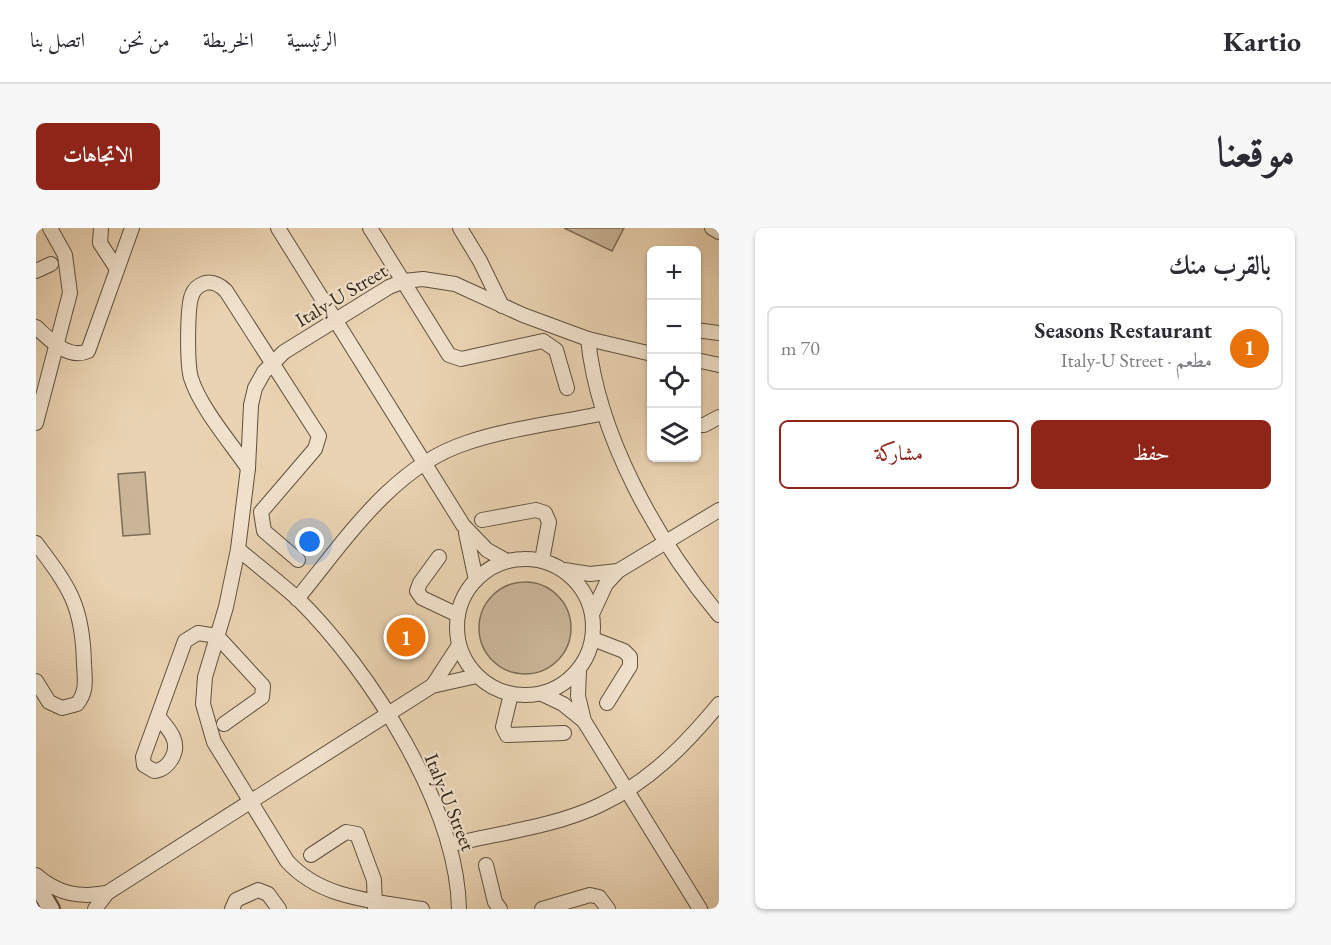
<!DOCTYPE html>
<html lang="ar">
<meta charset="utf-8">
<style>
body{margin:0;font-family:"EB Garamond",Amiri,serif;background:#f7f7f7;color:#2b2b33;direction:rtl}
.controls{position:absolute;right:18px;top:18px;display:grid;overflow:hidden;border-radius:9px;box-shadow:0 2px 4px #0004}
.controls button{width:54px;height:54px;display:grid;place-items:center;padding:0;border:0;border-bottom:2px solid #e1e1e2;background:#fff;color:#2b2b33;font:30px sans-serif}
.you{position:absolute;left:274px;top:314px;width:21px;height:21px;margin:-15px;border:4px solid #fff;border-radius:50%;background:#1a73e8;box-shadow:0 0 0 9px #1a73e833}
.badge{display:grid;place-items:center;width:39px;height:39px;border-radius:50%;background:#8f2418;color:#fff;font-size:20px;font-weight:700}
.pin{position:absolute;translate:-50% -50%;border:3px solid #fff;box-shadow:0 2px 6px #0006}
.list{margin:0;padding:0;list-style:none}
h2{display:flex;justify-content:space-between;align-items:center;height:78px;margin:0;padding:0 24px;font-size:26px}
h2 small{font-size:20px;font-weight:400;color:#7c7c81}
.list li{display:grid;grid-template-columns:39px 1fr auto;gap:18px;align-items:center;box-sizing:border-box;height:84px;margin:0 12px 12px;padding:0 12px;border:2px solid #e1e1e2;border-radius:9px}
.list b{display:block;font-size:22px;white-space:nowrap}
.list p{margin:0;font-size:20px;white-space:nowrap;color:#7c7c81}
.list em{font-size:20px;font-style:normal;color:#7c7c81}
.actions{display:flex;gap:12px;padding:18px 24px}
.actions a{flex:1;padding:14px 0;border:2px solid #8f2418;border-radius:9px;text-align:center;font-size:21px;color:#8f2418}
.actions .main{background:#8f2418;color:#fff}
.icon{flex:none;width:33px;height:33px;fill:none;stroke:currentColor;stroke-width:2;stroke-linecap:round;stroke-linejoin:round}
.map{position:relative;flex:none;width:683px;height:681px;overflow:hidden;direction:ltr;border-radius:9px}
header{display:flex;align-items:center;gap:36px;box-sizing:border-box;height:84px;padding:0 30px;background:#fff;border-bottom:2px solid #e1e1e2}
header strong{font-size:28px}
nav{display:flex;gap:33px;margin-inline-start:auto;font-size:21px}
.intro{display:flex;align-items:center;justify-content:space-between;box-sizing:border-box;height:144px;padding:0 36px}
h1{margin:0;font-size:42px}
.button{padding:15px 27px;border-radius:9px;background:#8f2418;color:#fff;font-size:21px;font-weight:700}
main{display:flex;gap:36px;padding:0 36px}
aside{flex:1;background:#fff;border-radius:9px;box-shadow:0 2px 4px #0004}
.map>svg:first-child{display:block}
.green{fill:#cab598;stroke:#7c6d58;stroke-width:1.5}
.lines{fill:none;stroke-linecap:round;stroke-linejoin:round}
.minor-casing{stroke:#5e503f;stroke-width:16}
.tertiary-casing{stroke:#5e503f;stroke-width:20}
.minor{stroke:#f1e2cd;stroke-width:14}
.tertiary{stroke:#f1e2cd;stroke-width:16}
.labels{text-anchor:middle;stroke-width:4.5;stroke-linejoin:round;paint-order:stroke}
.street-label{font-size:20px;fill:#2f2519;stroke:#f1e2cd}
</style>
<header>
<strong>Kartio</strong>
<nav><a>الرئيسية</a><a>الخريطة</a><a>من نحن</a><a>اتصل بنا</a></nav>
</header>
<div class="intro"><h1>موقعنا</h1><a class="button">الاتجاهات</a></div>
<main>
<aside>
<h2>بالقرب منك<small></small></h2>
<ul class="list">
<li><span class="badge" style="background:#e8710a">1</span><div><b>Seasons Restaurant</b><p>مطعم · Italy-U Street</p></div><em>70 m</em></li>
</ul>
<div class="actions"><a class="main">حفظ</a><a>مشاركة</a></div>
</aside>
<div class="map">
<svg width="683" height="681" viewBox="0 0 683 681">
<rect width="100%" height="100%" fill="#ead3b2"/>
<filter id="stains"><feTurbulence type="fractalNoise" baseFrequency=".00333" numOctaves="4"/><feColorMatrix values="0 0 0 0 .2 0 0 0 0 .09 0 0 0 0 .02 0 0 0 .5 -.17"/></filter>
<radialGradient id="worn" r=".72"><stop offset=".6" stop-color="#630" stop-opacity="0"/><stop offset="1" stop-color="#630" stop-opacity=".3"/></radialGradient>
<g class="green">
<path d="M 528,0 L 588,0 L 576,23 Z"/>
<path d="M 109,244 L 114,306 L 87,308 L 82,246 Z"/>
<circle cx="489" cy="400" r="46"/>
</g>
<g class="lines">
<g class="minor-casing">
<g id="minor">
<path d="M 65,0 L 64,15 L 81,41"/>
<path d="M 242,0 L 427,297 L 451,322 L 471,333"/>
<path d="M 334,0 L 413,127 L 425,131 L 507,113 L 520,122 L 531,160"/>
<path d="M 424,0 L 444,33 L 466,78"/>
<path d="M 676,0 L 683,4"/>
<path d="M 0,43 L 15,36"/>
<path d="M 0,99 C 13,111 32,132 52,123 L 96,0"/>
<path d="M 660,102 L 683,105"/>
<path d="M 552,111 C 562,208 621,313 683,387"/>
<path d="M 660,132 L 683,137"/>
<path d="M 0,195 L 34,65 L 29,27 L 14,0"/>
<path d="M 660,197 L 668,197 L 683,189"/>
<path d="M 212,240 C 194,214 164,179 155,150 C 151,137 151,78 156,67 C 158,61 163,57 169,55 C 178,53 184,57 190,63 L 283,208 L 279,221 L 225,284 L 228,303 L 262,332"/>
<path d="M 446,292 L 500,282 L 509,285 L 513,294 L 506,332"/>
<path d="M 430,305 L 440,352"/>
<path d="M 0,315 C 34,360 47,378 48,437 C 49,452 51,464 41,476 L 26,480 L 13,474 L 0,453"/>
<path d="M 202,321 C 222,338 243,354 262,371 C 334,442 421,578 423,681"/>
<path d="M 403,329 L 384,355 L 381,363 L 386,370 L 422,387"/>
<circle cx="489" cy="399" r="68"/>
<path d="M 528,342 L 554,346 L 582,343"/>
<path d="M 261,371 C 308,314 356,239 430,215 C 474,200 523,195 568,185"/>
<path d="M 557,384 L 570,356 L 582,343 L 683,282"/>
<path d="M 557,411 L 588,423 L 594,429 L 594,438 L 571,475"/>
<path d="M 543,442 L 542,468 L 548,493 L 664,681"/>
<path d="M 397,457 L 423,417"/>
<path d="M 475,466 L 467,499 L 471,507 L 528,505"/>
<path d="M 506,466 L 527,476 L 548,493"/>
<path d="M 123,489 C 127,495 134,502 137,509 C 144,524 132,542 118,543 L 108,537 L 107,529 L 149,413 L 162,405 L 181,408 L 227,458 L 226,469 L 188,496"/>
<path d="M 413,617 C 462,605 518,599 564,577 C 613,554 649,517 683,476"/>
<path d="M 275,627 L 310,604 L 321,606 L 338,652 L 339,681"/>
<path d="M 450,637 L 459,674 L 464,681"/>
<path d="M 0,647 C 22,666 43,670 71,665"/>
<path d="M 59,681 L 71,665 L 396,458 L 441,448"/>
<path d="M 196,681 L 200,672 L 222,662 L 232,666 L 243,681"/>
<path d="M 386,681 C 338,673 285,671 251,633 L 178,514 L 167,476 L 169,449 L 190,379 L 202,321 L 212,240 L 215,177 L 219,160 L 228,144 L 248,124 L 353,59 L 368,53 L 387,51 L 419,56 L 487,87 L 552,111 L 616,126"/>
<path d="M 506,681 L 554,667 L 563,669 L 572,681"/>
</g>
</g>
<g class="tertiary-casing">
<path id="tertiary" d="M 0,656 L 15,681"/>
</g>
<use href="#minor" class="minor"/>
<use href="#tertiary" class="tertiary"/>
</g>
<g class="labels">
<g class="street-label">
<text transform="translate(305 67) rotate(-31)" y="7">Italy-U Street</text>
<text transform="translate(414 574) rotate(68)" y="7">Italy-U Street</text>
</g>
</g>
<rect width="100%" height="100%" filter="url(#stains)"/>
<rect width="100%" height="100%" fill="url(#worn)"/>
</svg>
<div class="controls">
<button>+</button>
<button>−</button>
<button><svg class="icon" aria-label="locate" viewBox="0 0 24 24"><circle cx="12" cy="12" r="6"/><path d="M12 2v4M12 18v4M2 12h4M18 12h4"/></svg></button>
<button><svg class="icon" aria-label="layers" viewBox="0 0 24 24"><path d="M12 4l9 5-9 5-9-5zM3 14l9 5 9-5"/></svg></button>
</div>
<div class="you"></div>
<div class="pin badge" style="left:370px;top:409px;background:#e8710a">1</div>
</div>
</main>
